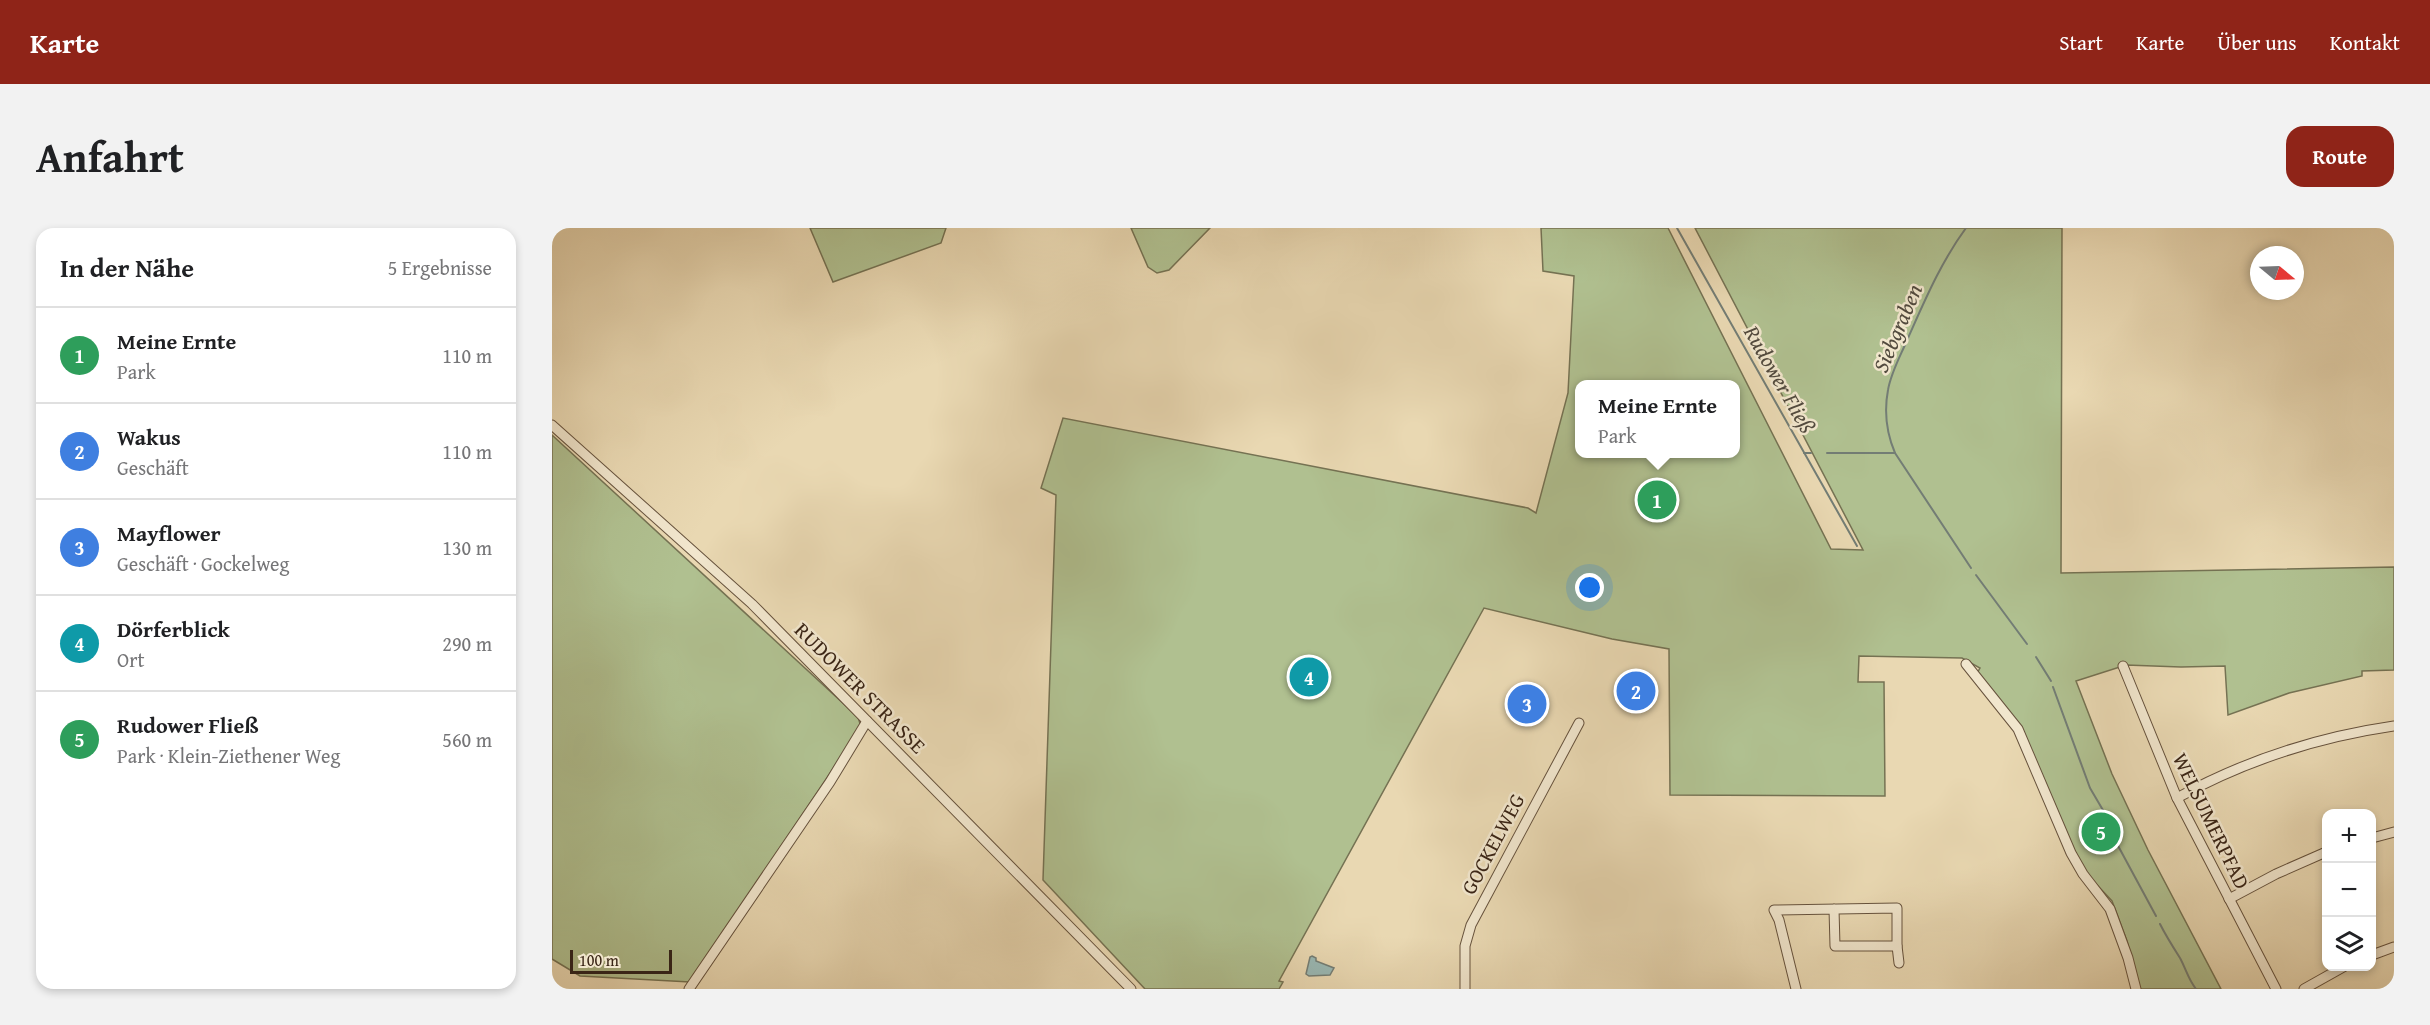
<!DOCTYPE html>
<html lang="de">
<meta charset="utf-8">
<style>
body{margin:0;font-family:"Gentium Book Plus",serif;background:#f2f2f2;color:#202124}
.controls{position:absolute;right:18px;bottom:18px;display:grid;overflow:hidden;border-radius:12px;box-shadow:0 3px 9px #0003}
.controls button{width:54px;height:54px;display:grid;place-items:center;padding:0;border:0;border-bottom:2px solid #e0e0e0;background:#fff;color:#202124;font:30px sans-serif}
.compass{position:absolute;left:1698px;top:18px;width:54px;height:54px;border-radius:50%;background:#fff;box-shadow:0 3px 9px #0003;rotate:109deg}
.scale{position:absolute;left:18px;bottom:15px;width:102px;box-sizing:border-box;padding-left:6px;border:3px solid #3a2516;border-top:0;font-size:16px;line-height:21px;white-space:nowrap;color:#3a2516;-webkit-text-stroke:4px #f1e6cd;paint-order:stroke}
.you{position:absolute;left:1038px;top:360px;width:21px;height:21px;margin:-15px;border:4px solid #fff;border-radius:50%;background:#1a73e8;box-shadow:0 0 0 9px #1a73e833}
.badge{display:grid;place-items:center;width:39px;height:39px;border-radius:50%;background:#8f2418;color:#fff;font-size:20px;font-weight:700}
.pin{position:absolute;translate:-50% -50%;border:3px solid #fff;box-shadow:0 2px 6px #0006}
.popup{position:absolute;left:1023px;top:152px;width:165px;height:78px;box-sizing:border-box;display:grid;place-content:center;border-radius:12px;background:#fff;filter:drop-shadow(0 2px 4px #0005);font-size:20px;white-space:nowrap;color:#757577}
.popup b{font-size:22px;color:#202124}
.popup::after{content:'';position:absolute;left:50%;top:100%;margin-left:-12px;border:12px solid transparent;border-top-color:#fff}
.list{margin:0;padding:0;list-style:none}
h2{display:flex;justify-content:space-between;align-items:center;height:78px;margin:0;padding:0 24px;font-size:26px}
h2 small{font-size:20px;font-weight:400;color:#757577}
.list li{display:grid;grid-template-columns:39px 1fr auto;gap:18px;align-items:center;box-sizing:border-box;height:96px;padding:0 24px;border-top:2px solid #e0e0e0}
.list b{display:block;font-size:22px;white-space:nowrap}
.list p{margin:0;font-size:20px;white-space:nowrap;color:#757577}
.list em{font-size:20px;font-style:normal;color:#757577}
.icon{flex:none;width:33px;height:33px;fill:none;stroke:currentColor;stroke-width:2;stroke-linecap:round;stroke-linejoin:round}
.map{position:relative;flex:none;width:1842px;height:761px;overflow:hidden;border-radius:18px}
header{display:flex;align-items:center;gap:36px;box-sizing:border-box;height:84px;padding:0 30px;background:#8f2418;color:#fff}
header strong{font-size:28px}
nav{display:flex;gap:33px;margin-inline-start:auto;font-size:21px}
.intro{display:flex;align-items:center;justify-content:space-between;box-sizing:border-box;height:144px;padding:0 36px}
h1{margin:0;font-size:42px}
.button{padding:15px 27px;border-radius:18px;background:#8f2418;color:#fff;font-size:21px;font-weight:700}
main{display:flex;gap:36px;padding:0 36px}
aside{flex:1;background:#fff;border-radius:18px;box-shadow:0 3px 9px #0003}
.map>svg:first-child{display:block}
.green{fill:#b0c090;stroke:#757253;stroke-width:1.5;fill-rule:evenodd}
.water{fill:#99b8b4;stroke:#737d75;stroke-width:1.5}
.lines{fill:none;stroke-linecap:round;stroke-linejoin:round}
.stream{stroke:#737d75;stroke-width:2}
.minor-casing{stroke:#66523d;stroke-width:11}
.minor{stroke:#f1e6cd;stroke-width:9}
.labels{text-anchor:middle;stroke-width:5;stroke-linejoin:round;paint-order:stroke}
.street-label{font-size:21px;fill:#3a2516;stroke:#f1e6cd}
.water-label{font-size:22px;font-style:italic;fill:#524a3e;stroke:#f1e6cd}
</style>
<header>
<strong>Karte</strong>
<nav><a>Start</a><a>Karte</a><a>Über uns</a><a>Kontakt</a></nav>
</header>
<div class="intro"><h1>Anfahrt</h1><a class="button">Route</a></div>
<main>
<aside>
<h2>In der Nähe<small>5 Ergebnisse</small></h2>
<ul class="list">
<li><span class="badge" style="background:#2e9e5b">1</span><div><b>Meine Ernte</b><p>Park</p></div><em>110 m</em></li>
<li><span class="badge" style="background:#3f7fe0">2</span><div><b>Wakus</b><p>Geschäft</p></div><em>110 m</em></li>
<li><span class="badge" style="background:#3f7fe0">3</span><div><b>Mayflower</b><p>Geschäft · Gockelweg</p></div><em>130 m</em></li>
<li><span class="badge" style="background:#0f9aa8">4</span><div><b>Dörferblick</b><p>Ort</p></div><em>290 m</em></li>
<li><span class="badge" style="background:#2e9e5b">5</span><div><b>Rudower Fließ</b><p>Park · Klein-Ziethener Weg</p></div><em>560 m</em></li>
</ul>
</aside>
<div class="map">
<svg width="1842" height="761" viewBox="0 0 1842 761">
<rect width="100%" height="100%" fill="#e9d8b2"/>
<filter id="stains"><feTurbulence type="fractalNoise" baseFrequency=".00333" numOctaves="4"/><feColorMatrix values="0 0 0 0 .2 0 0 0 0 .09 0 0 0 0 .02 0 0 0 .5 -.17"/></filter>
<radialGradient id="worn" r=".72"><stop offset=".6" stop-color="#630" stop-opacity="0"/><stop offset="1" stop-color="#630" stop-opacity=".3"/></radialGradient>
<g class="green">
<path d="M 258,0 L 394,0 L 389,15 L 281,54 Z"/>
<path d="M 579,0 L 658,0 L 617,42 L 605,45 L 596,39 Z"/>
<path d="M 989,0 L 1116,0 L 1279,321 L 1311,322 L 1143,0 L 1510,0 L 1509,345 L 1842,339 L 1842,442 L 1810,443 L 1810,448 L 1737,465 L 1676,487 L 1673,438 L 1629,439 L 1574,437 L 1524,453 L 1560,546 L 1596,622 L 1669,761 L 1587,761 L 1575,713 L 1560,673 L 1531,642 L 1474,511 L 1424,447 L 1428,440 L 1410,430 L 1307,428 L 1306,454 L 1332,454 L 1333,568 L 1118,567 L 1117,421 L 1060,411 L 932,380 L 727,753 L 731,754 L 727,761 L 593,761 L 491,652 L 504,267 L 489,260 L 511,190 L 976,280 L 984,285 L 1016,165 L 1022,48 L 991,43 ZM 1027,156 L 1183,156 L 1183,226 L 1027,226 Z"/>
<path d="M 0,207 L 306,489 L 309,499 L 138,754 L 28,748 L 0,731 Z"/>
</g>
<path class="water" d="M 760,728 L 764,730 L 764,733 L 782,740 L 778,747 L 757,748 L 754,746 L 758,729 Z"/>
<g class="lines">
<g class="stream">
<path d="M 1125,0 L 1305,318"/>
<path d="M 1414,0 C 1389,34 1373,72 1356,110 C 1349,127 1339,144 1336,162 C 1332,183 1335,206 1343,225 L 1419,340"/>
<path d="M 1252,225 L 1259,225"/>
<path d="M 1275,225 L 1343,225"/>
<path d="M 1424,347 L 1475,416"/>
<path d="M 1484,429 L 1499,453"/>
<path d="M 1501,459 L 1538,560 L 1555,589 L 1564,614 L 1604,688"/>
<path d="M 1608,696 C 1614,708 1621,719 1628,730 C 1634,741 1636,751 1644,761"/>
</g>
<g class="minor-casing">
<g id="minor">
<path d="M 0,197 L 200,376 L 579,761"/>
<path d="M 1414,436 L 1466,501 L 1519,625 L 1531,646 L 1558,681 L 1576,730 L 1584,761"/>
<path d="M 1571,438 L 1625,570 L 1724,761"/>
<path d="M 1625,570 C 1692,533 1766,509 1842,498"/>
<path d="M 1820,610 L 1842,604"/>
<path d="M 1677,671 L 1724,646 L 1774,624"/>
<path d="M 1345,718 L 1347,735"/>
<path d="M 1820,727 L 1842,719"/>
<path d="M 137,761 L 278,554 L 315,493"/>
<path d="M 913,761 L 913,718 L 919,697 L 1027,495"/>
<path d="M 1244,761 L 1227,692 L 1222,682 L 1345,680 L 1345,718 L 1283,718 L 1282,681"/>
<path d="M 1752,761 L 1793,738"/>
</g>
</g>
<use href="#minor" class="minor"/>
</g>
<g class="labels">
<g class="street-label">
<text transform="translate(308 460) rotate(45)" y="7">RUDOWER STRASSE</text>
<text transform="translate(1659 593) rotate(64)" y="7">WELSUMERPFAD</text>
<text transform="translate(941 616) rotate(-62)" y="7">GOCKELWEG</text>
</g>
<g class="water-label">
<text transform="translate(1345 100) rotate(-67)" y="8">Siebgraben</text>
<text transform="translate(1228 151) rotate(60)" y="8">Rudower Fließ</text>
</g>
</g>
<rect width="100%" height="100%" filter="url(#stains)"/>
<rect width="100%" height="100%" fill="url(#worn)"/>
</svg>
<div class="controls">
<button>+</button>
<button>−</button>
<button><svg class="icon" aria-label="layers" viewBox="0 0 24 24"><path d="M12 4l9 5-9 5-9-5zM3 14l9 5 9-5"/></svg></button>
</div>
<svg class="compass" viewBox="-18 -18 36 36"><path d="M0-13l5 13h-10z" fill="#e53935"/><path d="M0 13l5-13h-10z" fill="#757577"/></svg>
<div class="scale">100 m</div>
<div class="you"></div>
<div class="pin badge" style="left:1105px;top:272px;background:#2e9e5b">1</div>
<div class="popup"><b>Meine Ernte</b>Park</div>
<div class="pin badge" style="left:1084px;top:463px;background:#3f7fe0">2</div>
<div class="pin badge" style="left:975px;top:476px;background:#3f7fe0">3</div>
<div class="pin badge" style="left:757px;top:449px;background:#0f9aa8">4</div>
<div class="pin badge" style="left:1549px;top:604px;background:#2e9e5b">5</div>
</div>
</main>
